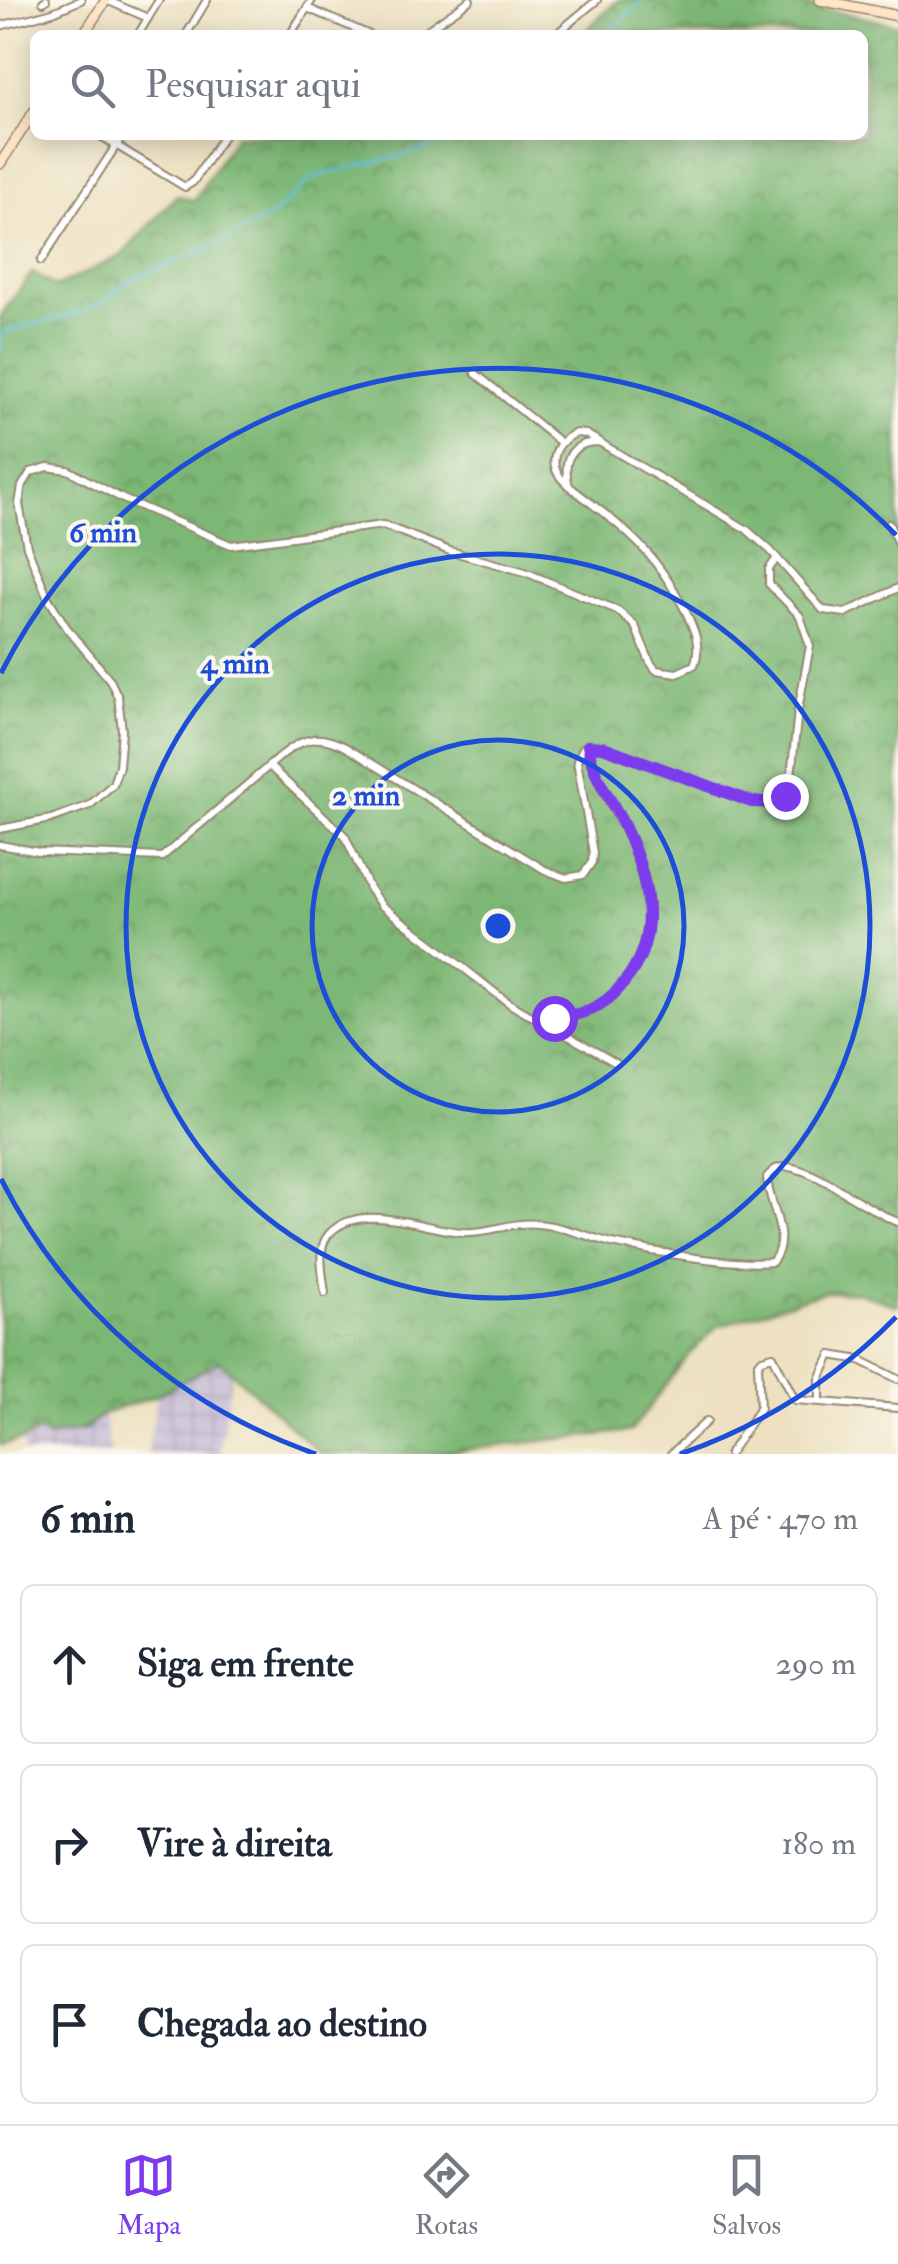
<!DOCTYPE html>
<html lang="pt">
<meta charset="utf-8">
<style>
body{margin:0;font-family:"IM FELL Double Pica",serif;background:#f2f2f3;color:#1f2937}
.stop{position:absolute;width:30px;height:30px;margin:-22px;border:8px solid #7c3aed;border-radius:50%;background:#fff}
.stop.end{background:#7c3aed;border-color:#fff;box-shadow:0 2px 10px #0008}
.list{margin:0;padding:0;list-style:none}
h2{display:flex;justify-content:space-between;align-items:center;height:130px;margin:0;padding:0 40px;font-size:42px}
h2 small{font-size:32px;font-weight:400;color:#747a83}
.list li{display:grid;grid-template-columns:65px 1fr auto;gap:30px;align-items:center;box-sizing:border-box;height:160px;margin:0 20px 20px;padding:0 20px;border:2px solid #e0e1e3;border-radius:15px}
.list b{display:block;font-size:38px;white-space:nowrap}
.list em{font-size:32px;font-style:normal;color:#747a83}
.icon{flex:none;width:55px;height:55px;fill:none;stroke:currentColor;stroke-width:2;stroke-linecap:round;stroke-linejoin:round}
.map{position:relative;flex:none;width:898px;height:1454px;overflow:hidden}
.search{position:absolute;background:#fff;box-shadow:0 5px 25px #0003;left:30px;right:30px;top:30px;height:110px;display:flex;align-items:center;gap:25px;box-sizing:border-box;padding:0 35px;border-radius:15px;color:#747a83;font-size:38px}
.sheet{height:670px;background:#fff}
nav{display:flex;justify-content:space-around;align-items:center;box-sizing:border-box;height:140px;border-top:2px solid #e0e1e3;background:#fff;font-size:28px;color:#747a83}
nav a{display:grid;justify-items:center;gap:5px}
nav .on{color:#7c3aed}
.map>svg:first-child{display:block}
.industrial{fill:url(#industrial-grid)}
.forest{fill:url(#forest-crowns);stroke:#5c704a;stroke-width:2.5}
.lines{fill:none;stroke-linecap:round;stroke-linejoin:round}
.stream{stroke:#60c1df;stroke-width:2.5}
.street-casing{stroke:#948670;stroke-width:10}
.secondary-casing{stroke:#948670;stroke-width:12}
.street{stroke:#fff;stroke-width:6}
.secondary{stroke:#ffe4c6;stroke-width:9}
.route{stroke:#7c3aed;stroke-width:12}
.ring{fill:none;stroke:#1d4ed8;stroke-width:5}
.centre{fill:#1d4ed8;stroke:#fbf7ec;stroke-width:5}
.ring-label{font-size:30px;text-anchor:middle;font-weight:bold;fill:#1d4ed8;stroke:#fbf7ec;stroke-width:8;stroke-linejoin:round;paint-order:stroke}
</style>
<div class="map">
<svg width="898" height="1454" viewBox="0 0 898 1454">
<defs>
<pattern id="industrial-grid" width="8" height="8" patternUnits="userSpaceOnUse" patternTransform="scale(2.5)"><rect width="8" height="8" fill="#c9bfd7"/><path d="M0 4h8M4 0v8" fill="none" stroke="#aea4b8"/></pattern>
<pattern id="forest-crowns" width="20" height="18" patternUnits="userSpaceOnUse" patternTransform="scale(2.5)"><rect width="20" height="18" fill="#7db775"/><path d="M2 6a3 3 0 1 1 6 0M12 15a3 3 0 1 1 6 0" fill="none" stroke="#68955f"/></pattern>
</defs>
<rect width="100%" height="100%" fill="#fbf7ec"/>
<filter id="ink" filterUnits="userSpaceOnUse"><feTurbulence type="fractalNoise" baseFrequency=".01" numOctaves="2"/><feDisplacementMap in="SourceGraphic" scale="20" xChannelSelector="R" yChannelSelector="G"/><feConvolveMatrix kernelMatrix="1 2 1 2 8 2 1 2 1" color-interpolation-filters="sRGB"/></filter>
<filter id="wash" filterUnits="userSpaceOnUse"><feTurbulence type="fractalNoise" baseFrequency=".0048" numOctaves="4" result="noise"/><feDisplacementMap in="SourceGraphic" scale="40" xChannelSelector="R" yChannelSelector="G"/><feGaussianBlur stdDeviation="2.25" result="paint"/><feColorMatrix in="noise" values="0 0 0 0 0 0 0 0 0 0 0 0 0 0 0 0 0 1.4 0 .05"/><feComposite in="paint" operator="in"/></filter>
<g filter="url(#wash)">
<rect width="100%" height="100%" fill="#ede1c1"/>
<g class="industrial">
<path d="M 220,1361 L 232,1373 L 219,1454 L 148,1454 L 157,1395 Z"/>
<path d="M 103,1414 L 111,1454 L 25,1454 L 22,1440 L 40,1431 L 84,1430 Z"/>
</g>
<path class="forest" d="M 618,0 L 780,0 L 898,25 L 898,1306 L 858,1292 L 824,1292 L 717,1326 L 690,1353 L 631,1431 L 426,1454 L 321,1454 L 220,1361 L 157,1395 L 103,1414 L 84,1430 L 47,1436 L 39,1431 L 22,1440 L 0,1445 L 0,317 L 32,273 L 56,287 L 121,256 L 177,195 L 194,201 L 236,135 L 863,135 L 863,35 L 581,35 Z"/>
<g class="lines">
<g class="stream">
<path d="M 604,35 L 643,0"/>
<path d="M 0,352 L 2,332 L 80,313 L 106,300 L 130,280 L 213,246 L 272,216 L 313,177 L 427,149 L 455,135"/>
</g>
</g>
</g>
<g filter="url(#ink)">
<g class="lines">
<g class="street-casing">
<g id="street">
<path d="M 106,0 L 148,18 L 159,0"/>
<path d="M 43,2 L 46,0"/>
<path d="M 307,8 L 370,35"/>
<path d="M 0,26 L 53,12 L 81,0"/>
<path d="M 138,35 L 148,18"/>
<path d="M 186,35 L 207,0"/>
<path d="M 290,35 L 312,0"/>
<path d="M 420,35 L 470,0"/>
<path d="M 555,35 L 597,0"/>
<path d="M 99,135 L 185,187 L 193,182 L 224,135"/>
<path d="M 41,261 L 123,135"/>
<path d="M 475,373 L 561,443"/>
<path d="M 568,485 C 546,467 552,444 576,433 L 586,434 L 598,441"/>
<path d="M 889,524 L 898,544"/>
<path d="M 269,766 L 345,836 L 369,888 L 381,905 C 414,930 447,955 479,980 C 496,993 516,1011 537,1018 C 564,1027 603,1008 620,988 C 643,960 653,923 646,887 C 637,835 597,797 588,746"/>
<path d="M 0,829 L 51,819 L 90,805 L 113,784 L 119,766 L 122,730 L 118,697 L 110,680 L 67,628 L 48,598 L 27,547 L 19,504 L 22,486 L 31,472 L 48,467 L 68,470 L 123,499 L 231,545 L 383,525 L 450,551 L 525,572 L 617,610 L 635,626 L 650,662 L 656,670 L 677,673 L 694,665 C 702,646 694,629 686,612 C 653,547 624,529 569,486 C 562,461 570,442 599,442 L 746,529 L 770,550 L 823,610 L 845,613 L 898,588"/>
<path d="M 0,845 L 39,852 L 162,857 L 283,754 C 306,736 321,734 347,748 L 545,870 L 566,878 L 583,875 L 592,862 L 593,853 L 577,761 L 583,748 L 603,747 L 752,802 L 766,804 L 785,796 L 791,777 L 798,710 L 810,646 L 800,616 L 769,584 L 769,569 L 777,558"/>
<path d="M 540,1020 L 616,1063"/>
<path d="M 325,1293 C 323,1275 316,1248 329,1234 C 360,1200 425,1230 462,1232 C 489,1234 511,1221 538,1224 C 563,1226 588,1237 612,1243 C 653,1252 732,1266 772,1262 C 793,1236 768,1206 767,1177 C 773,1170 778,1166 788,1167 C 818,1170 866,1210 898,1222"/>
<path d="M 820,1400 L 820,1379 L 831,1355 L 860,1360 L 898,1379"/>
<path d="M 671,1454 L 707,1421"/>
<path d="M 729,1454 L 760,1408 L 758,1364 L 762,1359 L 773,1356 L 795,1400 L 898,1408"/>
</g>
</g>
<g class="secondary-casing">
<g id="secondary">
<path d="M 820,0 L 898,16"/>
<path d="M 83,35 L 106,0"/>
<path d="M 0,164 L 35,110"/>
</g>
</g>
<use href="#street" class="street"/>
<use href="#secondary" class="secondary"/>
</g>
</g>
<g class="lines" filter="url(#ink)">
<path class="route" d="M 554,1018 C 589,1015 611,1003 631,973 C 662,927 645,869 623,824 C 609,794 594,780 588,746 L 603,747 L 752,802 L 778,802 L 785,796"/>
</g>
<g class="ring">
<circle cx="498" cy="926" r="186"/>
<circle cx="498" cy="926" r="372"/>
<path d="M896 1317A558 558 0 0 1 680 1454M316 1454A558 558 0 0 1 1 1179M1 673A558 558 0 0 1 896 535"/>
</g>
<circle cx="498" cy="926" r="15" class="centre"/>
<g class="ring-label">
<text x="103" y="542">6 min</text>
<text x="235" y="673">4 min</text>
<text x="366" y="805">2 min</text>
</g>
</svg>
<div class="stop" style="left:554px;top:1018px"></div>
<div class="stop end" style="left:785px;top:796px"></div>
<div class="search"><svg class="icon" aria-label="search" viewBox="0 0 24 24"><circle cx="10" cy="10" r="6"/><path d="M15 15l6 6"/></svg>Pesquisar aqui</div>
</div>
<section class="sheet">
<h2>6 min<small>A pé · 470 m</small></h2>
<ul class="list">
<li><svg class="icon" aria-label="ahead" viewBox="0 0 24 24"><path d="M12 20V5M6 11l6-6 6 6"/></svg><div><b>Siga em frente</b></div><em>290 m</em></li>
<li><svg class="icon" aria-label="right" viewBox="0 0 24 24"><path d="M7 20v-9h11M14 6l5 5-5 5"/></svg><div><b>Vire à direita</b></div><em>180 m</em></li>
<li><svg class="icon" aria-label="arrive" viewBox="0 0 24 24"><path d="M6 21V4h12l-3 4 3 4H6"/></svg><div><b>Chegada ao destino</b></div></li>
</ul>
</section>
<nav>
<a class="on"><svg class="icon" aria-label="map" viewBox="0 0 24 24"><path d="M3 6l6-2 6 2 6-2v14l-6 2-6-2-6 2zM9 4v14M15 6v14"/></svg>Mapa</a>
<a><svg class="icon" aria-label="directions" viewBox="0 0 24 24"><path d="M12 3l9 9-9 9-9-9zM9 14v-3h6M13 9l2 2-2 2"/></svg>Rotas</a>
<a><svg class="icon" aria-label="saved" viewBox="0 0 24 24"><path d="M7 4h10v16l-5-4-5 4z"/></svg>Salvos</a>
</nav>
